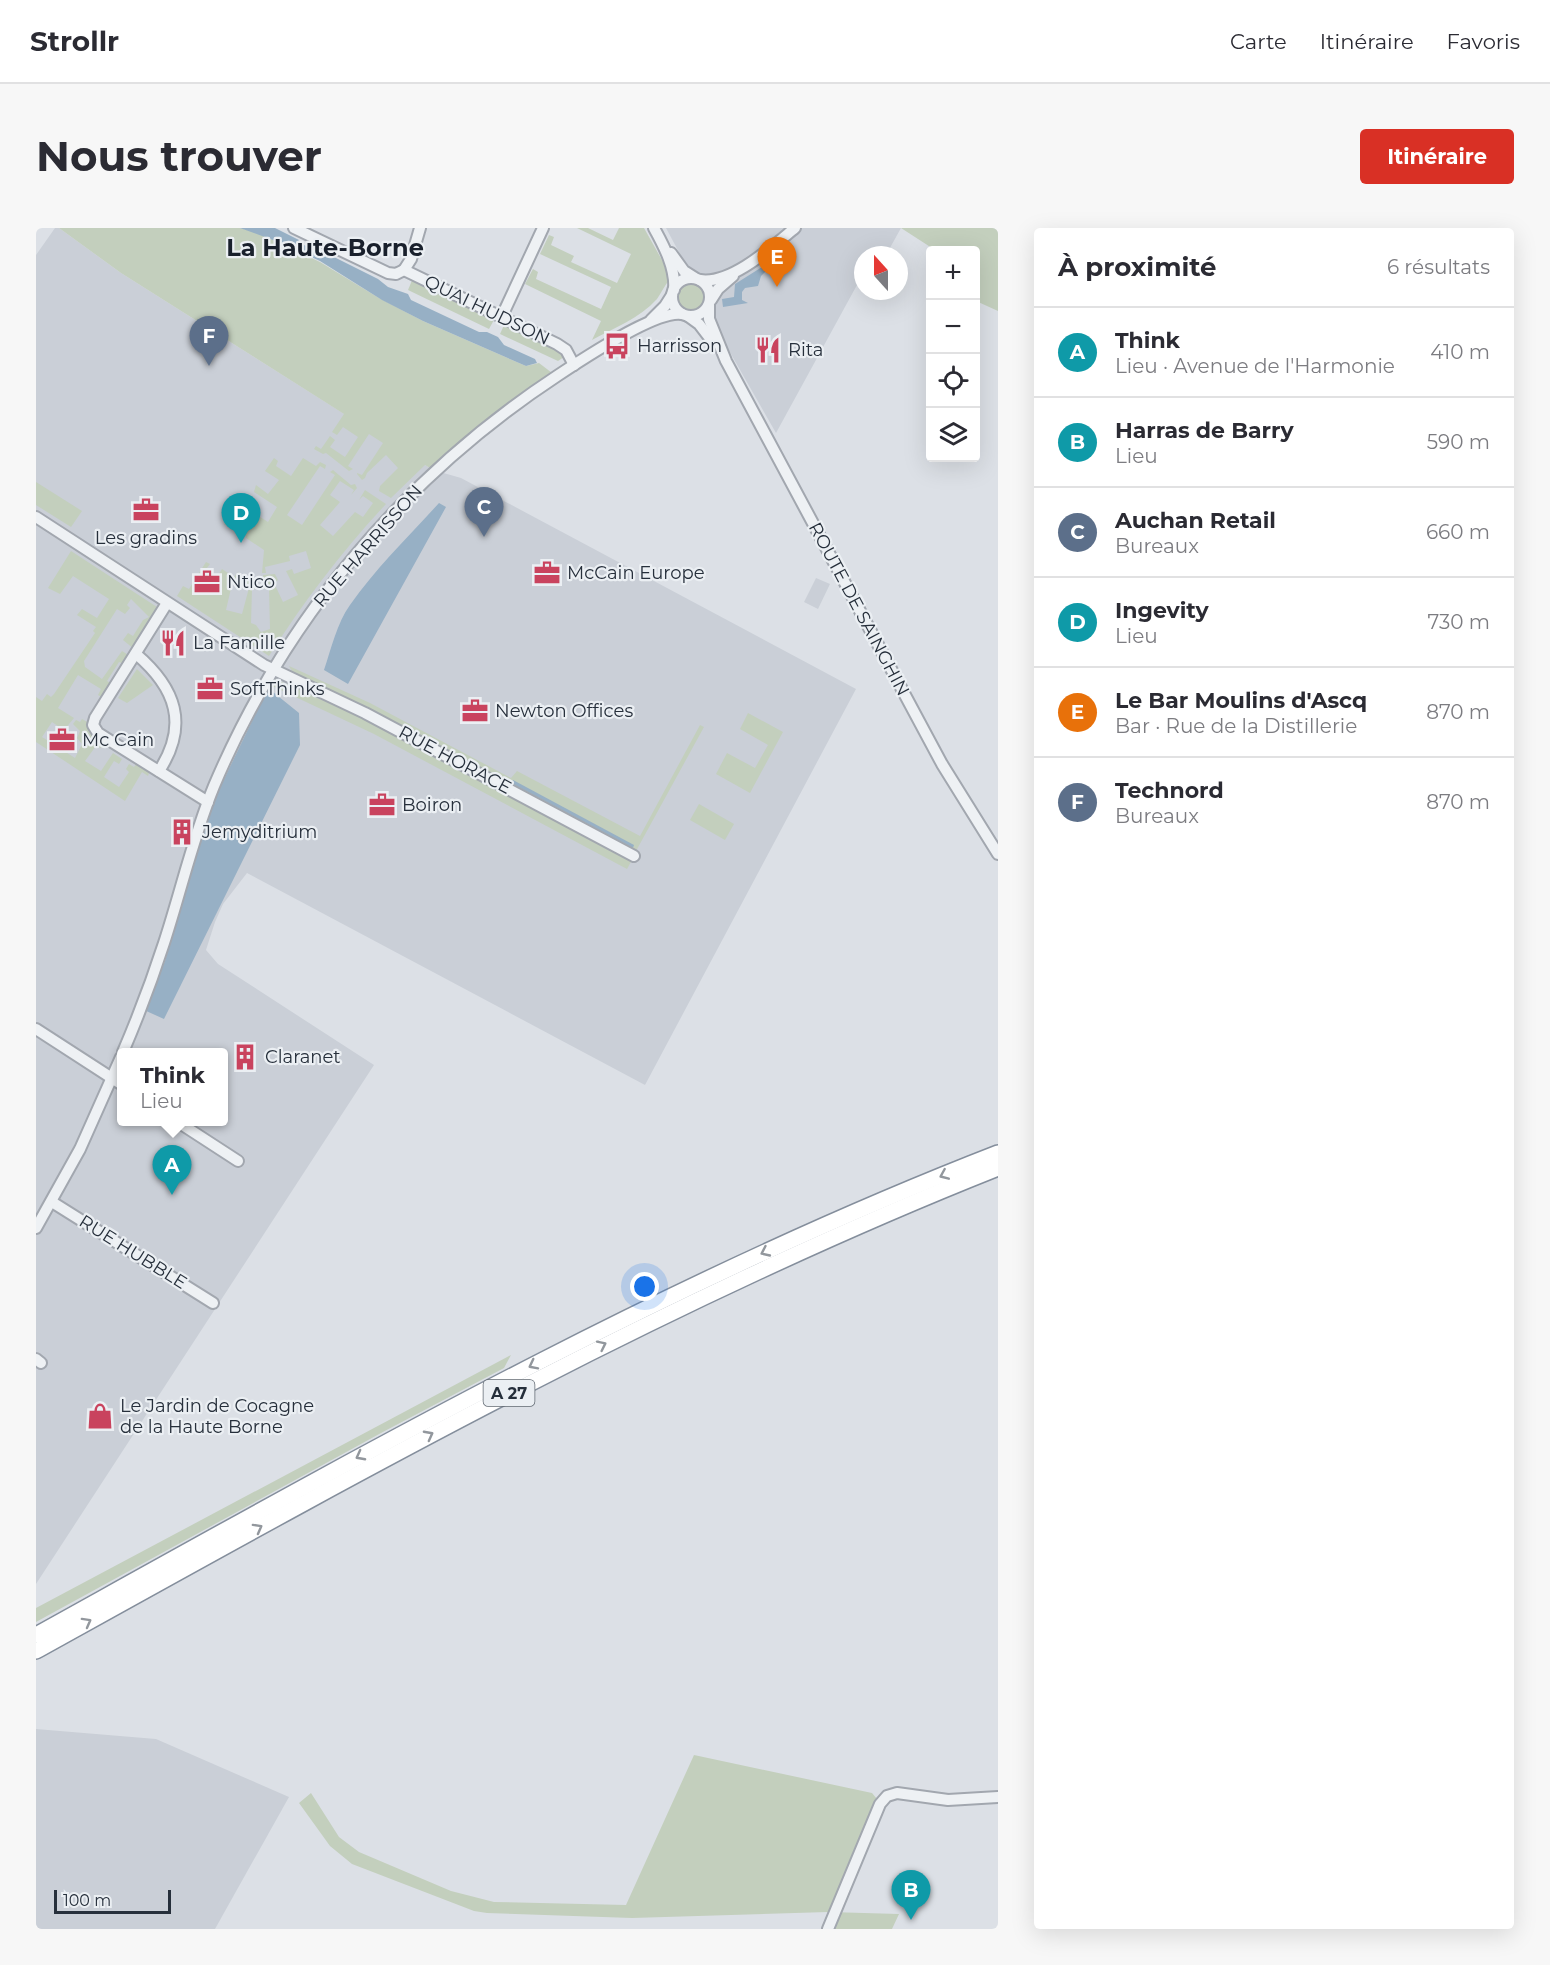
<!DOCTYPE html>
<html lang="fr">
<meta charset="utf-8">
<style>
body{margin:0;font-family:Montserrat,sans-serif;background:#f7f7f7;color:#2b2b33}
.controls{position:absolute;right:18px;top:18px;display:grid;overflow:hidden;border-radius:6px;box-shadow:0 6px 24px #0002}
.controls button{width:54px;height:54px;display:grid;place-items:center;padding:0;border:0;border-bottom:2px solid #e1e1e2;background:#fff;color:#2b2b33;font:30px sans-serif}
.compass{position:absolute;left:818px;top:18px;width:54px;height:54px;border-radius:50%;background:#fff;box-shadow:0 6px 24px #0002;rotate:339deg}
.scale{position:absolute;left:18px;bottom:15px;width:117px;box-sizing:border-box;padding-left:6px;border:3px solid #262f3b;border-top:0;font-size:16px;line-height:21px;white-space:nowrap;color:#262f3b;-webkit-text-stroke:4px #ebeff3;paint-order:stroke}
.you{position:absolute;left:609px;top:1059px;width:21px;height:21px;margin:-15px;border:4px solid #fff;border-radius:50%;background:#1a73e8;box-shadow:0 0 0 9px #1a73e833}
.badge{display:grid;place-items:center;width:39px;height:39px;border-radius:50%;background:#d93025;color:#fff;font-size:20px;font-weight:700}
.pin{position:absolute;translate:-50% -50px;filter:drop-shadow(0 2px 3px #0008)}
.pin::after{content:'';position:absolute;top:32px;width:21px;height:18px;background:inherit;clip-path:polygon(0 0,100% 0,50% 100%)}
.popup{position:absolute;left:81px;top:820px;width:111px;height:78px;box-sizing:border-box;display:grid;place-content:center;border-radius:6px;background:#fff;filter:drop-shadow(0 2px 4px #0005);font-size:20px;white-space:nowrap;color:#7c7c81}
.popup b{font-size:22px;color:#2b2b33}
.popup::after{content:'';position:absolute;left:50%;top:100%;margin-left:-12px;border:12px solid transparent;border-top-color:#fff}
.list{margin:0;padding:0;list-style:none}
h2{display:flex;justify-content:space-between;align-items:center;height:78px;margin:0;padding:0 24px;font-size:26px}
h2 small{font-size:20px;font-weight:400;color:#7c7c81}
.list li{display:grid;grid-template-columns:39px 1fr auto;gap:18px;align-items:center;box-sizing:border-box;height:90px;padding:0 24px;border-top:2px solid #e1e1e2}
.list b{display:block;font-size:22px;white-space:nowrap}
.list p{margin:0;font-size:20px;white-space:nowrap;color:#7c7c81}
.list em{font-size:20px;font-style:normal;color:#7c7c81}
.icon{flex:none;width:33px;height:33px;fill:none;stroke:currentColor;stroke-width:2;stroke-linecap:round;stroke-linejoin:round}
.map{position:relative;flex:none;width:962px;height:1701px;overflow:hidden;border-radius:6px}
header{display:flex;align-items:center;gap:36px;box-sizing:border-box;height:84px;padding:0 30px;background:#fff;border-bottom:2px solid #e1e1e2}
header strong{font-size:28px}
nav{display:flex;gap:33px;margin-inline-start:auto;font-size:21px}
.intro{display:flex;align-items:center;justify-content:space-between;box-sizing:border-box;height:144px;padding:0 36px}
h1{margin:0;font-size:42px}
.button{padding:15px 27px;border-radius:6px;background:#d93025;color:#fff;font-size:21px;font-weight:700}
main{display:flex;gap:36px;padding:0 36px}
aside{flex:1;background:#fff;border-radius:6px;box-shadow:0 6px 24px #0002}
.map>svg:first-child{display:block}
.built{fill:#cacfd7;fill-rule:evenodd}
.green{fill:#c3cfbd}
.water{fill:#97b0c5}
.lines{fill:none;stroke-linecap:round;stroke-linejoin:round}
.minor-casing{stroke:#a2a7af;stroke-width:14}
.highway-casing{stroke:#848e9c;stroke-width:18}
.minor{stroke:#eef1f4;stroke-width:10}
.highway{stroke:#fff;stroke-width:15}
.oneway{stroke:#92979d}
.labels{text-anchor:middle;stroke-width:4.5;stroke-linejoin:round;paint-order:stroke}
.shield{fill:#ebeff3;stroke:#616972;stroke-width:1.5}
.shield-label{font-size:16px;font-weight:bold;fill:#262f3b}
.street-label{font-size:18px;fill:#262f3b;stroke:#ebeff3}
.poi-label{font-size:18px;fill:#262f3b;stroke:#ebeff3;text-anchor:start}
.district-label{font-size:24px;font-weight:bold;fill:#19202c;stroke:#ebeff3}
</style>
<header>
<strong>Strollr</strong>
<nav><a>Carte</a><a>Itinéraire</a><a>Favoris</a></nav>
</header>
<div class="intro"><h1>Nous trouver</h1><a class="button">Itinéraire</a></div>
<main>
<div class="map">
<svg width="962" height="1701" viewBox="0 0 962 1701">
<rect width="100%" height="100%" fill="#dce0e6"/>
<g class="built">
<path d="M 19,0 L 23,0 L 85,45 L 397,242 L 425,250 L 820,461 L 609,857 L 211,645 L 187,676 L 179,694 L 170,722 L 182,736 L 338,837 L 0,1356 L 0,27 ZM 85,824 L 187,824 L 187,894 L 85,894 Z"/>
<path d="M 630,0 L 865,0 L 850,27 L 827,27 L 827,46 L 740,205 L 687,112 L 674,86 L 679,59 L 674,48 L 656,42 L 645,28 Z"/>
<path d="M 780,350 L 794,356 L 782,381 L 768,374 Z"/>
<path d="M 0,1501 L 120,1511 L 253,1569 L 179,1701 L 0,1701 Z"/>
</g>
<g class="green">
<path d="M 23,0 L 204,0 L 222,5 L 284,34 L 343,70 L 387,93 L 490,138 L 503,135 L 524,151 L 397,242 L 389,237 L 355,270 L 343,263 L 344,258 L 362,240 L 350,227 L 331,245 L 329,250 L 326,252 L 321,246 L 321,245 L 326,247 L 347,215 L 333,206 L 312,238 L 317,241 L 313,243 L 290,225 L 287,226 L 278,221 L 280,218 L 285,221 L 294,208 L 299,212 L 294,219 L 309,229 L 322,209 L 307,199 L 301,207 L 296,204 L 308,186 L 85,45 Z"/>
<path d="M 541,0 L 552,0 L 577,12 L 583,0 L 608,0 L 631,41 L 634,51 C 629,57 625,65 621,71 C 604,90 578,100 556,112 L 565,93 L 489,56 L 497,41 L 502,44 L 500,51 L 565,81 L 575,59 L 504,26 L 513,7 L 518,9 L 515,17 L 538,28 L 535,34 L 581,55 L 595,26 Z"/>
<path d="M 865,0 L 962,0 L 962,83 L 940,73 L 939,22 L 899,22 Z"/>
<path d="M 377,50 L 459,90 L 453,101 L 372,62 Z"/>
<circle cx="655" cy="69" r="14"/>
<path d="M 469,95 L 524,122 L 528,129 L 522,133 L 464,106 Z"/>
<path d="M 238,230 L 242,233 L 240,238 L 255,248 L 267,230 L 280,238 L 284,234 L 290,237 L 289,241 L 284,238 L 251,287 L 266,297 L 299,247 L 294,244 L 297,242 L 315,257 L 319,256 L 321,260 L 315,267 L 318,262 L 304,253 L 294,267 L 304,274 L 284,297 L 297,308 L 319,284 L 327,289 L 337,275 L 327,268 L 323,272 L 329,262 L 350,276 C 306,323 268,373 233,428 L 141,368 L 147,358 L 153,361 L 170,334 L 174,336 L 158,357 L 174,367 L 180,361 L 178,360 L 184,351 L 181,349 L 186,341 L 198,349 L 202,344 L 204,347 L 201,357 L 196,356 L 190,382 L 206,386 L 213,360 L 207,359 L 211,349 L 221,353 L 221,361 L 216,361 L 215,395 L 220,397 L 225,404 L 234,401 L 233,361 L 228,361 L 227,347 L 239,346 L 242,352 L 238,355 L 247,374 L 262,367 L 250,343 L 256,341 L 258,346 L 275,340 L 270,323 L 253,328 L 254,333 L 229,339 L 230,345 L 226,345 L 228,322 L 210,310 L 207,294 L 188,297 L 191,293 L 196,295 L 202,285 L 198,282 L 200,279 L 205,282 L 207,278 L 232,294 L 241,279 L 218,264 L 220,257 L 232,266 L 243,252 L 229,243 Z"/>
<path d="M 0,254 L 46,283 L 35,299 L 0,277 Z"/>
<path d="M 35,323 L 124,381 L 98,421 L 87,412 L 92,405 L 97,408 L 107,392 L 113,389 L 95,371 L 91,377 L 94,380 L 89,386 L 81,381 L 48,433 L 49,439 L 66,451 L 86,423 L 94,428 L 88,436 L 83,434 L 71,453 L 76,456 L 67,470 L 62,467 L 65,461 L 42,447 L 22,480 L 38,490 L 28,502 L 16,494 L 6,509 L 39,530 L 46,516 L 41,510 L 44,503 L 37,496 L 40,492 L 44,494 L 46,491 L 53,495 L 55,505 L 68,515 L 65,520 L 60,518 L 49,533 L 65,543 L 77,525 L 86,531 L 83,536 L 78,533 L 68,549 L 83,559 L 93,544 L 90,541 L 93,536 L 98,539 L 101,535 L 114,542 L 112,548 L 106,544 L 89,573 L 0,514 L 0,469 L 6,473 L 11,466 L 15,469 L 18,466 L 59,405 L 57,403 L 60,399 L 41,387 L 46,381 L 61,390 L 73,371 L 37,348 L 24,366 L 12,360 Z"/>
<path d="M 253,438 L 334,475 L 475,550 L 481,543 L 604,608 L 664,497 L 668,499 L 600,623 L 332,480 L 257,445 Z"/>
<path d="M 101,441 L 117,457 L 91,475 L 82,470 Z"/>
<path d="M 237,450 L 342,497 L 596,632 L 591,641 L 338,506 L 234,457 Z"/>
<path d="M 712,485 L 747,504 L 714,565 L 680,546 L 691,525 L 719,540 L 732,517 L 704,501 Z"/>
<path d="M 663,576 L 698,596 L 689,612 L 654,592 Z"/>
<path d="M 475,1127 L 468,1140 L 345,1205 L 0,1394 L 0,1380 Z"/>
<path d="M 658,1527 L 836,1565 L 841,1571 L 793,1684 L 863,1686 L 856,1701 L 785,1701 L 792,1684 L 596,1690 L 451,1685 L 438,1683 L 316,1636 L 294,1618 L 263,1575 L 275,1565 L 303,1609 L 323,1624 L 415,1663 L 458,1674 L 590,1677 Z"/>
</g>
<g class="water">
<path d="M 204,0 L 239,0 L 263,12 L 262,14 L 272,19 L 274,17 L 342,51 L 352,59 L 372,66 L 375,72 L 443,104 L 451,104 L 462,109 L 468,117 L 499,131 L 501,135 L 490,138 L 387,93 L 346,72 L 284,33 L 245,15 Z"/>
<path d="M 729,37 L 732,41 L 725,48 L 722,58 L 709,60 L 706,64 L 706,72 L 712,75 L 687,79 L 686,71 L 698,69 L 699,56 Z"/>
<path d="M 403,275 L 410,279 L 312,456 L 288,442 C 295,421 301,395 314,377 C 340,340 373,308 403,275 Z"/>
<path d="M 232,460 L 263,485 L 264,517 L 128,791 L 108,782 L 129,733 L 177,574 Z"/>
<path d="M 477,552 L 598,617 L 597,620 L 475,555 Z"/>
</g>
<g class="lines">
<g class="minor-casing">
<g id="minor">
<path d="M 258,0 L 352,45 L 360,46 L 368,42 L 521,116 L 530,122 L 538,137"/>
<path d="M 618,0 C 628,18 640,41 638,62"/>
<path d="M 635,25 L 648,43 L 659,50"/>
<path d="M 368,42 L 375,31 L 384,0"/>
<circle cx="655" cy="69" r="19"/>
<path d="M 664,52 C 695,57 737,18 759,0"/>
<path d="M 675,72 L 682,61 L 697,48"/>
<path d="M 673,77 L 673,91 L 690,133 L 906,536 L 962,626"/>
<path d="M 466,88 L 507,0"/>
<path d="M 652,88 L 663,96 L 676,113"/>
<path d="M 615,92 L 629,78 L 636,67"/>
<path d="M 0,289 L 228,437 L 329,485 L 598,628"/>
<path d="M 131,375 L 59,490 L 57,497 L 62,505 L 73,512 L 172,574"/>
<path d="M 100,426 C 140,460 153,497 123,543"/>
<path d="M 0,801 L 85,856"/>
<path d="M 87,824 C 102,789 116,752 128,715 C 145,663 157,609 178,558 C 249,390 369,248 521,148 C 545,132 620,82 646,86"/>
<path d="M 142,894 L 202,933"/>
<path d="M 16,974 L 177,1075"/>
<path d="M 0,1000 L 44,921 L 85,829"/>
<path d="M 0,1131 L 5,1135"/>
<path d="M 792,1701 L 844,1576 L 851,1568 L 861,1565 L 912,1572 L 962,1569"/>
</g>
</g>
<g class="highway-casing">
<g id="highway">
<path d="M 0,1407 C 314,1233 627,1055 962,925"/>
<path d="M 0,1423 C 314,1249 627,1073 962,940"/>
</g>
</g>
<use href="#minor" class="minor"/>
<use href="#highway" class="highway"/>
</g>
<defs><path id="oneway-chevron" d="M-2-3.5L2.5 0L-2 3.5" fill="none" stroke-width="1.6" stroke-linecap="round" stroke-linejoin="round" transform="scale(1.5)"/></defs>
<g class="oneway">
<use href="#oneway-chevron" transform="translate(908 947) rotate(157)"/>
<use href="#oneway-chevron" transform="translate(729 1024) rotate(155)"/>
<use href="#oneway-chevron" transform="translate(566 1117) rotate(-26)"/>
<use href="#oneway-chevron" transform="translate(497 1137) rotate(153)"/>
<use href="#oneway-chevron" transform="translate(393 1207) rotate(-28)"/>
<use href="#oneway-chevron" transform="translate(324 1228) rotate(152)"/>
<use href="#oneway-chevron" transform="translate(222 1300) rotate(-29)"/>
<use href="#oneway-chevron" transform="translate(51 1394) rotate(-29)"/>
</g>
<defs>
<g id="bus-bare" transform="scale(2.07)"><path d="M-5-6H5V4H4V6H2V4H-2V6H-4V4H-5ZM-3.5-4V0h7V-4ZM-3.5 1.2v1.5H-2V1.2ZM2 1.2v1.5H3.5V1.2Z" fill="#c9435e" stroke="#ebeff3" stroke-width="2.5" paint-order="stroke"/></g>
<g id="restaurant-bare" transform="scale(2.07)"><path d="M-5-6h1v4h1v-4h1v4h1v-4h1v5L-1.5 .5V6h-2V.5L-5-1ZM5-6V6H3V1.5H1.5Q1.5-4 5-6Z" fill="#c9435e" stroke="#ebeff3" stroke-width="2.5" paint-order="stroke"/></g>
<g id="office-bare" transform="scale(2.07)"><path d="M-6-3h4V-5.5h4V-3h4V5H-6ZM-1-4.5V-3h2v-1.5ZM-6 0V1H6V0Z" fill="#c9435e" stroke="#ebeff3" stroke-width="2.5" paint-order="stroke"/></g>
<g id="building-bare" transform="scale(2.07)"><path d="M-4-6H4V6H1V3H-1V6H-4ZM-2.5-4.3h1.7v1.8h-1.7ZM.8-4.3h1.7v1.8H.8ZM-2.5-1h1.7V.8h-1.7ZM.8-1h1.7V.8H.8Z" fill="#c9435e" stroke="#ebeff3" stroke-width="2.5" paint-order="stroke"/></g>
<g id="shop-bare" transform="scale(2.07)"><path d="M-5-2.5h2.3a2.7 3.5 0 0 1 5.4 0H5L5.5 6h-11ZM-1.5-2.5h3a1.5 2.3 0 0 0-3 0Z" fill="#c9435e" stroke="#ebeff3" stroke-width="2.5" paint-order="stroke"/></g>
</defs>
<g fill-rule="evenodd">
<use href="#bus-bare" x="581" y="118"/>
<use href="#restaurant-bare" x="732" y="122"/>
<use href="#office-bare" x="110" y="282"/>
<use href="#office-bare" x="511" y="345"/>
<use href="#office-bare" x="171" y="354"/>
<use href="#restaurant-bare" x="137" y="415"/>
<use href="#office-bare" x="174" y="461"/>
<use href="#office-bare" x="439" y="483"/>
<use href="#office-bare" x="26" y="512"/>
<use href="#office-bare" x="346" y="577"/>
<use href="#building-bare" x="146" y="604"/>
<use href="#building-bare" x="209" y="829"/>
<use href="#shop-bare" x="64" y="1188"/>
</g>
<g class="labels">
<rect class="shield" x="447.5" y="1152" width="51" height="26" rx="4.5"/>
<g class="shield-label">
<text x="473" y="1171">A 27</text>
</g>
<g class="street-label">
<text transform="translate(451 82) rotate(26)" y="6">QUAI HUDSON</text>
<text transform="translate(332 318) rotate(-49)" y="6">RUE HARRISSON</text>
<text transform="translate(823 381) rotate(62)" y="6">ROUTE DE SAINGHIN</text>
<text transform="translate(419 532) rotate(28)" y="6">RUE HORACE</text>
<text transform="translate(97 1024) rotate(32)" y="6">RUE HUBBLE</text>
</g>
<g class="poi-label">
<text x="601" y="124">Harrisson</text>
<text x="752" y="128">Rita</text>
<text x="110" y="316" text-anchor="middle">Les gradins</text>
<text x="531" y="351">McCain Europe</text>
<text x="191" y="360">Ntico</text>
<text x="157" y="421">La Famille</text>
<text x="194" y="467">SoftThinks</text>
<text x="459" y="489">Newton Offices</text>
<text x="46" y="518">Mc Cain</text>
<text x="366" y="583">Boiron</text>
<text x="166" y="610">Jemyditrium</text>
<text x="229" y="835">Claranet</text>
<text x="84" y="1184">Le Jardin de Cocagne<tspan x="84" dy="21">de la Haute Borne</tspan></text>
</g>
<g class="district-label">
<text x="289" y="28">La Haute-Borne</text>
</g>
</g>
</svg>
<div class="controls">
<button>+</button>
<button>−</button>
<button><svg class="icon" aria-label="locate" viewBox="0 0 24 24"><circle cx="12" cy="12" r="6"/><path d="M12 2v4M12 18v4M2 12h4M18 12h4"/></svg></button>
<button><svg class="icon" aria-label="layers" viewBox="0 0 24 24"><path d="M12 4l9 5-9 5-9-5zM3 14l9 5 9-5"/></svg></button>
</div>
<svg class="compass" viewBox="-18 -18 36 36"><path d="M0-13l5 13h-10z" fill="#e53935"/><path d="M0 13l5-13h-10z" fill="#7c7c81"/></svg>
<div class="scale">100 m</div>
<div class="you"></div>
<div class="pin badge" style="left:136px;top:967px;background:#0f9aa8">A</div>
<div class="popup"><b>Think</b>Lieu</div>
<div class="pin badge" style="left:875px;top:1692px;background:#0f9aa8">B</div>
<div class="pin badge" style="left:448px;top:309px;background:#5c6f8a">C</div>
<div class="pin badge" style="left:205px;top:315px;background:#0f9aa8">D</div>
<div class="pin badge" style="left:741px;top:59px;background:#e8710a">E</div>
<div class="pin badge" style="left:173px;top:138px;background:#5c6f8a">F</div>
</div>
<aside>
<h2>À proximité<small>6 résultats</small></h2>
<ul class="list">
<li><span class="badge" style="background:#0f9aa8">A</span><div><b>Think</b><p>Lieu · Avenue de l'Harmonie</p></div><em>410 m</em></li>
<li><span class="badge" style="background:#0f9aa8">B</span><div><b>Harras de Barry</b><p>Lieu</p></div><em>590 m</em></li>
<li><span class="badge" style="background:#5c6f8a">C</span><div><b>Auchan Retail</b><p>Bureaux</p></div><em>660 m</em></li>
<li><span class="badge" style="background:#0f9aa8">D</span><div><b>Ingevity</b><p>Lieu</p></div><em>730 m</em></li>
<li><span class="badge" style="background:#e8710a">E</span><div><b>Le Bar Moulins d'Ascq</b><p>Bar · Rue de la Distillerie</p></div><em>870 m</em></li>
<li><span class="badge" style="background:#5c6f8a">F</span><div><b>Technord</b><p>Bureaux</p></div><em>870 m</em></li>
</ul>
</aside>
</main>
